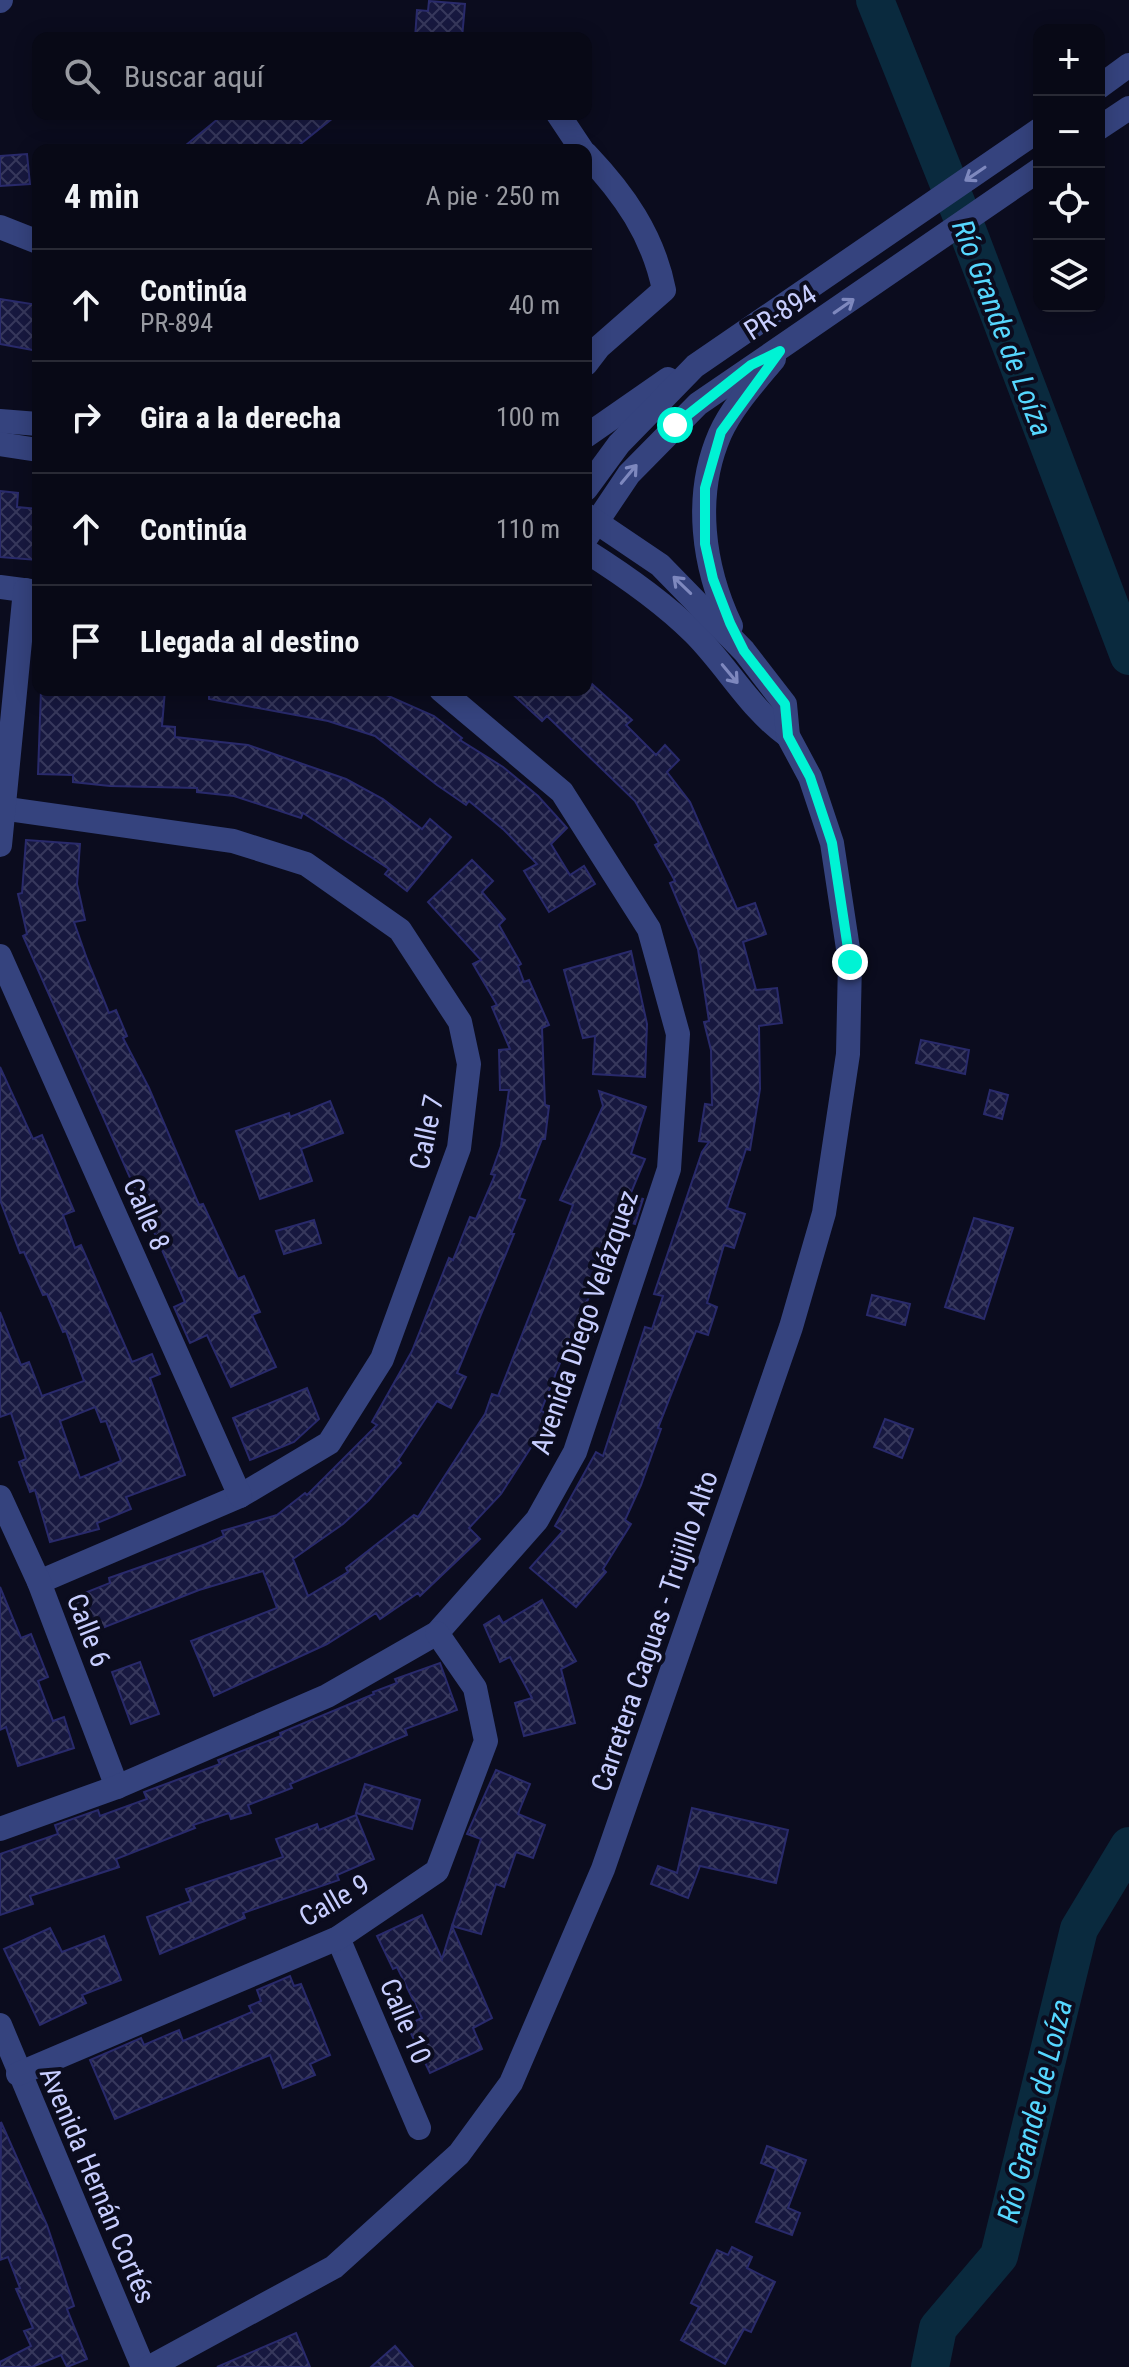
<!DOCTYPE html>
<html lang="es">
<meta charset="utf-8">
<style>
body{margin:0;font-family:"Roboto Condensed",sans-serif;background:#161723;color:#f1f3f6}
.controls{position:absolute;right:24px;top:24px;display:grid;overflow:hidden;border-radius:16px;box-shadow:0 4px 20px #0003}
.controls button{width:72px;height:72px;display:grid;place-items:center;padding:0;border:0;border-bottom:2px solid #292a35;background:#080916;color:#f1f3f6;font:40px sans-serif}
.stop{position:absolute;width:24px;height:24px;margin:-18px;border:6px solid #00f3d4;border-radius:50%;background:#fff}
.stop.end{background:#00f3d4;border-color:#fff;box-shadow:0 2px 8px #0008}
.list{margin:0;padding:0;list-style:none}
h2{display:flex;justify-content:space-between;align-items:center;height:104px;margin:0;padding:0 32px;font-size:34px}
h2 small{font-size:26px;font-weight:400;color:#989aa1}
.list li{display:grid;grid-template-columns:52px 1fr auto;gap:24px;align-items:center;box-sizing:border-box;height:112px;padding:0 32px;border-top:2px solid #292a35}
.list b{display:block;font-size:30px;white-space:nowrap}
.list p{margin:0;font-size:26px;white-space:nowrap;color:#989aa1}
.list em{font-size:26px;font-style:normal;color:#989aa1}
.icon{flex:none;width:44px;height:44px;fill:none;stroke:currentColor;stroke-width:2;stroke-linecap:round;stroke-linejoin:round}
.map{position:relative;flex:none;width:1129px;height:2367px;overflow:hidden}
.search{position:absolute;background:#080916;box-shadow:0 4px 20px #0003;left:32px;top:32px;width:560px;height:88px;display:flex;align-items:center;gap:20px;box-sizing:border-box;padding:0 28px;border-radius:16px;color:#989aa1;font-size:30px}
.panel{position:absolute;background:#080916;box-shadow:0 4px 20px #0003;left:32px;top:144px;width:560px;height:552px;border-radius:16px}
.map>svg:first-child{display:block}
.lines{fill:none;stroke-linecap:round;stroke-linejoin:round}
.river{stroke:#0a2a3e;stroke-width:38}
.building{fill:url(#building-cross-hatch);stroke:#292a6b;stroke-width:2;fill-rule:evenodd}
.minor{stroke:#35437e;stroke-width:24}
.oneway{stroke:#7e88be}
.route{stroke:#00f3d4;stroke-width:10}
.labels{text-anchor:middle;stroke-width:8;stroke-linejoin:round;paint-order:stroke}
.street-label{font-size:28px;fill:#c8ceff;stroke:#0b0c1e}
.water-label{font-size:30px;font-style:italic;fill:#56d7ff;stroke:#0b0c1e}
</style>
<div class="map">
<svg width="1129" height="2367" viewBox="0 0 1129 2367">
<defs>
<pattern id="building-cross-hatch" width="8" height="8" patternUnits="userSpaceOnUse" patternTransform="scale(2)"><rect width="8" height="8" fill="#17183f"/><path d="M0 0l8 8M0 8l8-8" fill="none" stroke="#37385c"/></pattern>
</defs>
<rect width="100%" height="100%" fill="#0b0c1e"/>
<g class="lines">
<g class="river">
<path d="M 875,0 L 968,232 L 1129,656"/>
<path d="M 930,2367 L 938,2328 L 999,2256 L 1079,1929 L 1129,1846"/>
</g>
</g>
<g class="building">
<path d="M 429,1 L 465,4 L 462,38 L 415,38 L 417,10 L 428,11 Z"/>
<path d="M 224,114 L 338,114 L 293,150 L 180,150 Z"/>
<path d="M 27,154 L 30,184 L 0,186 L 0,156 Z"/>
<path d="M 0,299 L 38,305 L 38,351 L 0,344 Z"/>
<path d="M 0,491 L 18,493 L 17,507 L 38,509 L 37,560 L 0,557 Z"/>
<path d="M 592,684 L 632,720 L 626,725 L 656,755 L 665,745 L 679,760 L 667,772 L 690,802 L 737,909 L 755,903 L 766,934 L 743,942 L 756,990 L 777,988 L 782,1023 L 759,1026 L 760,1089 L 750,1150 L 746,1149 L 727,1208 L 745,1214 L 734,1248 L 724,1245 L 707,1303 L 717,1307 L 708,1335 L 696,1331 L 658,1428 L 661,1429 L 641,1485 L 625,1520 L 631,1524 L 603,1569 L 606,1572 L 576,1607 L 530,1568 L 563,1531 L 555,1526 L 596,1452 L 603,1456 L 645,1327 L 652,1329 L 663,1296 L 654,1294 L 702,1152 L 709,1142 L 699,1141 L 705,1104 L 712,1105 L 711,1050 L 704,1022 L 709,1021 L 698,949 L 670,883 L 675,881 L 655,845 L 659,843 L 635,801 L 547,716 L 542,721 L 508,690 L 586,690 Z"/>
<path d="M 41,690 L 165,690 L 162,726 L 175,727 L 175,737 L 248,745 L 346,779 L 383,799 L 422,829 L 430,819 L 451,837 L 407,891 L 385,874 L 389,869 L 303,813 L 301,818 L 234,796 L 197,792 L 197,788 L 110,786 L 73,782 L 73,775 L 38,774 Z"/>
<path d="M 209,690 L 375,690 L 434,716 L 462,738 L 460,740 L 503,767 L 538,796 L 567,828 L 551,844 L 570,875 L 584,866 L 595,884 L 549,912 L 524,871 L 537,864 L 504,830 L 469,801 L 466,805 L 437,785 L 375,736 L 328,721 L 209,699 Z"/>
<path d="M 26,840 L 80,844 L 77,884 L 85,920 L 74,922 L 87,959 L 109,1013 L 116,1010 L 127,1036 L 123,1038 L 149,1088 L 199,1205 L 203,1204 L 238,1279 L 244,1276 L 260,1312 L 252,1315 L 276,1367 L 231,1387 L 207,1335 L 190,1343 L 174,1307 L 185,1302 L 23,936 L 27,934 L 18,894 L 22,893 Z"/>
<path d="M 472,860 L 493,881 L 482,892 L 505,919 L 499,925 L 521,964 L 518,966 L 524,982 L 529,980 L 549,1025 L 542,1028 L 545,1105 L 549,1106 L 545,1139 L 542,1139 L 519,1198 L 525,1200 L 511,1234 L 514,1234 L 457,1373 L 466,1377 L 451,1408 L 437,1401 L 398,1460 L 401,1463 L 369,1500 L 343,1524 L 293,1559 L 308,1596 L 348,1572 L 346,1568 L 414,1515 L 418,1517 L 485,1414 L 492,1394 L 498,1396 L 573,1205 L 560,1200 L 603,1106 L 599,1091 L 646,1107 L 631,1154 L 645,1159 L 630,1195 L 643,1199 L 635,1224 L 620,1219 L 579,1322 L 596,1329 L 588,1346 L 570,1338 L 541,1411 L 555,1416 L 546,1442 L 537,1438 L 501,1494 L 469,1528 L 480,1539 L 420,1596 L 418,1593 L 380,1619 L 376,1613 L 327,1644 L 214,1696 L 191,1641 L 277,1608 L 263,1571 L 199,1590 L 87,1634 L 72,1598 L 110,1583 L 109,1578 L 206,1544 L 224,1536 L 222,1531 L 277,1515 L 305,1493 L 307,1495 L 377,1425 L 372,1422 L 412,1351 L 449,1258 L 453,1260 L 470,1217 L 476,1219 L 495,1175 L 491,1174 L 501,1146 L 509,1090 L 500,1090 L 499,1050 L 510,1049 L 492,1007 L 497,1005 L 473,964 L 481,960 L 428,902 Z"/>
<path d="M 631,951 L 647,1024 L 645,1077 L 593,1074 L 595,1036 L 583,1038 L 564,970 Z"/>
<path d="M 921,1040 L 969,1050 L 965,1074 L 916,1063 Z"/>
<path d="M 0,1067 L 33,1139 L 42,1135 L 74,1211 L 63,1215 L 75,1248 L 81,1245 L 132,1362 L 152,1354 L 160,1374 L 150,1378 L 185,1475 L 126,1497 L 131,1509 L 97,1523 L 99,1529 L 50,1542 L 35,1490 L 30,1492 L 19,1462 L 26,1459 L 11,1413 L 0,1417 L 0,1312 L 21,1365 L 29,1362 L 42,1396 L 84,1381 L 66,1331 L 63,1332 L 47,1294 L 43,1295 L 24,1252 L 20,1253 L 0,1200 ZM 95,1407 L 101,1422 L 106,1421 L 121,1461 L 80,1478 L 60,1421 Z"/>
<path d="M 990,1090 L 1008,1095 L 1002,1119 L 984,1114 Z"/>
<path d="M 330,1101 L 343,1133 L 301,1149 L 312,1181 L 260,1199 L 236,1131 L 289,1113 L 290,1117 Z"/>
<path d="M 974,1218 L 1013,1228 L 984,1319 L 945,1307 Z"/>
<path d="M 314,1220 L 321,1243 L 284,1254 L 276,1231 Z"/>
<path d="M 872,1295 L 910,1304 L 905,1325 L 867,1315 Z"/>
<path d="M 307,1388 L 319,1419 L 294,1442 L 250,1460 L 233,1418 Z"/>
<path d="M 885,1419 L 913,1429 L 902,1458 L 874,1447 Z"/>
<path d="M 0,1587 L 21,1638 L 31,1634 L 48,1677 L 38,1681 L 53,1721 L 64,1717 L 74,1748 L 18,1766 L 6,1727 L 0,1730 Z"/>
<path d="M 542,1600 L 576,1661 L 561,1669 L 575,1723 L 524,1736 L 515,1703 L 532,1698 L 510,1657 L 500,1662 L 484,1625 L 499,1616 L 503,1623 Z"/>
<path d="M 140,1662 L 159,1714 L 131,1724 L 112,1672 Z"/>
<path d="M 440,1663 L 457,1710 L 405,1729 L 407,1735 L 290,1784 L 292,1788 L 248,1805 L 251,1813 L 231,1819 L 229,1813 L 193,1825 L 195,1828 L 116,1859 L 119,1867 L 30,1896 L 33,1904 L 0,1915 L 0,1854 L 58,1834 L 55,1825 L 98,1810 L 100,1816 L 147,1799 L 144,1792 L 220,1764 L 218,1760 L 281,1736 L 280,1733 L 374,1694 L 373,1692 L 397,1683 L 395,1679 Z"/>
<path d="M 496,1770 L 530,1784 L 518,1814 L 545,1825 L 533,1858 L 516,1852 L 504,1887 L 496,1884 L 481,1934 L 452,1926 L 481,1839 L 467,1834 Z"/>
<path d="M 365,1784 L 420,1800 L 412,1829 L 356,1813 Z"/>
<path d="M 692,1808 L 788,1830 L 776,1883 L 700,1866 L 688,1898 L 651,1884 L 658,1866 L 677,1873 Z"/>
<path d="M 356,1815 L 374,1859 L 337,1875 L 339,1880 L 243,1913 L 245,1918 L 160,1954 L 147,1917 L 191,1901 L 186,1889 L 283,1857 L 276,1839 L 317,1824 L 319,1830 Z"/>
<path d="M 422,1915 L 442,1959 L 452,1926 L 492,2018 L 473,2028 L 482,2049 L 430,2073 L 407,2025 L 422,2018 L 397,1967 L 393,1969 L 377,1936 Z"/>
<path d="M 50,1928 L 62,1952 L 104,1936 L 121,1980 L 82,1995 L 86,2003 L 40,2025 L 4,1949 Z"/>
<path d="M 290,1976 L 294,1986 L 301,1984 L 330,2055 L 310,2064 L 315,2075 L 283,2088 L 270,2055 L 115,2119 L 90,2060 L 141,2038 L 144,2045 L 179,2030 L 183,2041 L 252,2012 L 249,2006 L 261,2001 L 257,1990 Z"/>
<path d="M 1,2122 L 47,2225 L 74,2306 L 67,2309 L 87,2359 L 67,2367 L 61,2355 L 32,2367 L 0,2367 L 0,2362 L 31,2346 L 24,2331 L 33,2328 L 16,2289 L 20,2288 L 8,2257 L 0,2260 Z"/>
<path d="M 767,2146 L 806,2160 L 788,2208 L 800,2213 L 792,2235 L 756,2222 L 776,2169 L 761,2163 Z"/>
<path d="M 732,2247 L 752,2257 L 747,2268 L 775,2282 L 751,2332 L 744,2329 L 725,2364 L 681,2340 L 699,2307 L 691,2303 L 717,2250 L 728,2255 Z"/>
<path d="M 296,2333 L 310,2367 L 217,2367 Z"/>
<path d="M 395,2346 L 413,2367 L 371,2367 Z"/>
</g>
<g class="lines">
<g class="minor">
<path d="M 0,1 L 1,0"/>
<path d="M 1099,87 L 1129,65"/>
<path d="M 558,114 L 582,150"/>
<path d="M 1099,128 L 1129,108"/>
<path d="M 586,154 C 624,194 653,235 664,290 L 599,347 L 586,364"/>
<path d="M 0,227 L 38,242"/>
<path d="M 0,421 L 38,424"/>
<path d="M 586,436 L 668,379"/>
<path d="M 0,444 L 38,450"/>
<path d="M 586,489 L 619,444 L 695,366 L 1039,130"/>
<path d="M 586,538 L 629,474 L 698,404 L 1039,170"/>
<path d="M 586,551 C 624,575 662,601 694,633 C 727,666 750,709 788,736"/>
<path d="M 0,587 L 38,592"/>
<path d="M 731,626 C 703,567 693,496 720,434 C 732,407 755,382 774,359"/>
<path d="M 0,808 L 233,841 L 306,864 L 400,930 L 460,1022 L 469,1064 L 459,1148 L 382,1359 L 329,1443 L 240,1496 L 39,1582"/>
<path d="M 0,845 L 25,590"/>
<path d="M 0,956 L 240,1496"/>
<path d="M 0,1497 L 39,1582 L 117,1787"/>
<path d="M 0,1829 L 117,1787 L 327,1696 L 437,1633 L 537,1520 L 575,1452 L 669,1169 L 678,1034 L 649,929 L 562,792 L 441,690"/>
<path d="M 338,1938 L 419,2128"/>
<path d="M 0,2025 L 143,2367"/>
<path d="M 18,2074 L 338,1938 L 437,1871 L 486,1741 L 475,1688 L 437,1633"/>
<path d="M 150,2367 L 334,2267 L 459,2154 L 511,2083 L 603,1869 L 791,1327 L 824,1213 L 848,1054 L 850,962 L 832,843 L 810,777 L 788,736 L 785,704 L 744,651 L 660,565 L 586,515"/>
</g>
</g>
<defs><path id="oneway-shaft" d="M-6 0H5M1.5-3L5.5 0L1.5 3" fill="none" stroke-width="1.6" stroke-linecap="round" stroke-linejoin="round" transform="scale(2)"/></defs>
<g class="oneway">
<use href="#oneway-shaft" transform="translate(975 174) rotate(146)"/>
<use href="#oneway-shaft" transform="translate(844 306) rotate(-35)"/>
<use href="#oneway-shaft" transform="translate(629 474) rotate(-50)"/>
<use href="#oneway-shaft" transform="translate(682 585) rotate(-136)"/>
<use href="#oneway-shaft" transform="translate(730 674) rotate(50)"/>
</g>
<g class="lines">
<path class="route" d="M 675,425 L 751,365 L 780,351 L 721,432 L 705,488 L 705,544 L 713,579 L 730,623 L 744,651 L 785,704 L 788,736 L 810,777 L 832,843 L 850,962"/>
</g>
<g class="labels">
<g class="street-label">
<text transform="translate(780 312) rotate(-32)" y="10">PR-894</text>
<text transform="translate(426 1132) rotate(-78)" y="10">Calle 7</text>
<text transform="translate(147 1214) rotate(66)" y="10">Calle 8</text>
<text transform="translate(584 1322) rotate(-71)" y="10">Avenida Diego Velázquez</text>
<text transform="translate(89 1630) rotate(69)" y="10">Calle 6</text>
<text transform="translate(654 1631) rotate(-71)" y="10">Carretera Caguas - Trujillo Alto</text>
<text transform="translate(334 1900) rotate(-30)" y="10">Calle 9</text>
<text transform="translate(406 2021) rotate(67)" y="10">Calle 10</text>
<text transform="translate(98 2185) rotate(67)" y="10">Avenida Hernán Cortés</text>
</g>
<g class="water-label">
<text transform="translate(1002 328) rotate(69)" y="10">Río Grande de Loíza</text>
<text transform="translate(1035 2111) rotate(-76)" y="10">Río Grande de Loíza</text>
</g>
</g>
</svg>
<div class="controls">
<button>+</button>
<button>−</button>
<button><svg class="icon" aria-label="locate" viewBox="0 0 24 24"><circle cx="12" cy="12" r="6"/><path d="M12 2v4M12 18v4M2 12h4M18 12h4"/></svg></button>
<button><svg class="icon" aria-label="layers" viewBox="0 0 24 24"><path d="M12 4l9 5-9 5-9-5zM3 14l9 5 9-5"/></svg></button>
</div>
<div class="stop" style="left:675px;top:425px"></div>
<div class="stop end" style="left:850px;top:962px"></div>
<div class="search"><svg class="icon" aria-label="search" viewBox="0 0 24 24"><circle cx="10" cy="10" r="6"/><path d="M15 15l6 6"/></svg>Buscar aquí</div>
<section class="panel">
<h2>4 min<small>A pie · 250 m</small></h2>
<ul class="list">
<li><svg class="icon" aria-label="ahead" viewBox="0 0 24 24"><path d="M12 20V5M6 11l6-6 6 6"/></svg><div><b>Continúa</b><p>PR-894</p></div><em>40 m</em></li>
<li><svg class="icon" aria-label="right" viewBox="0 0 24 24"><path d="M7 20v-9h11M14 6l5 5-5 5"/></svg><div><b>Gira a la derecha</b></div><em>100 m</em></li>
<li><svg class="icon" aria-label="ahead" viewBox="0 0 24 24"><path d="M12 20V5M6 11l6-6 6 6"/></svg><div><b>Continúa</b></div><em>110 m</em></li>
<li><svg class="icon" aria-label="arrive" viewBox="0 0 24 24"><path d="M6 21V4h12l-3 4 3 4H6"/></svg><div><b>Llegada al destino</b></div></li>
</ul>
</section>
</div>
